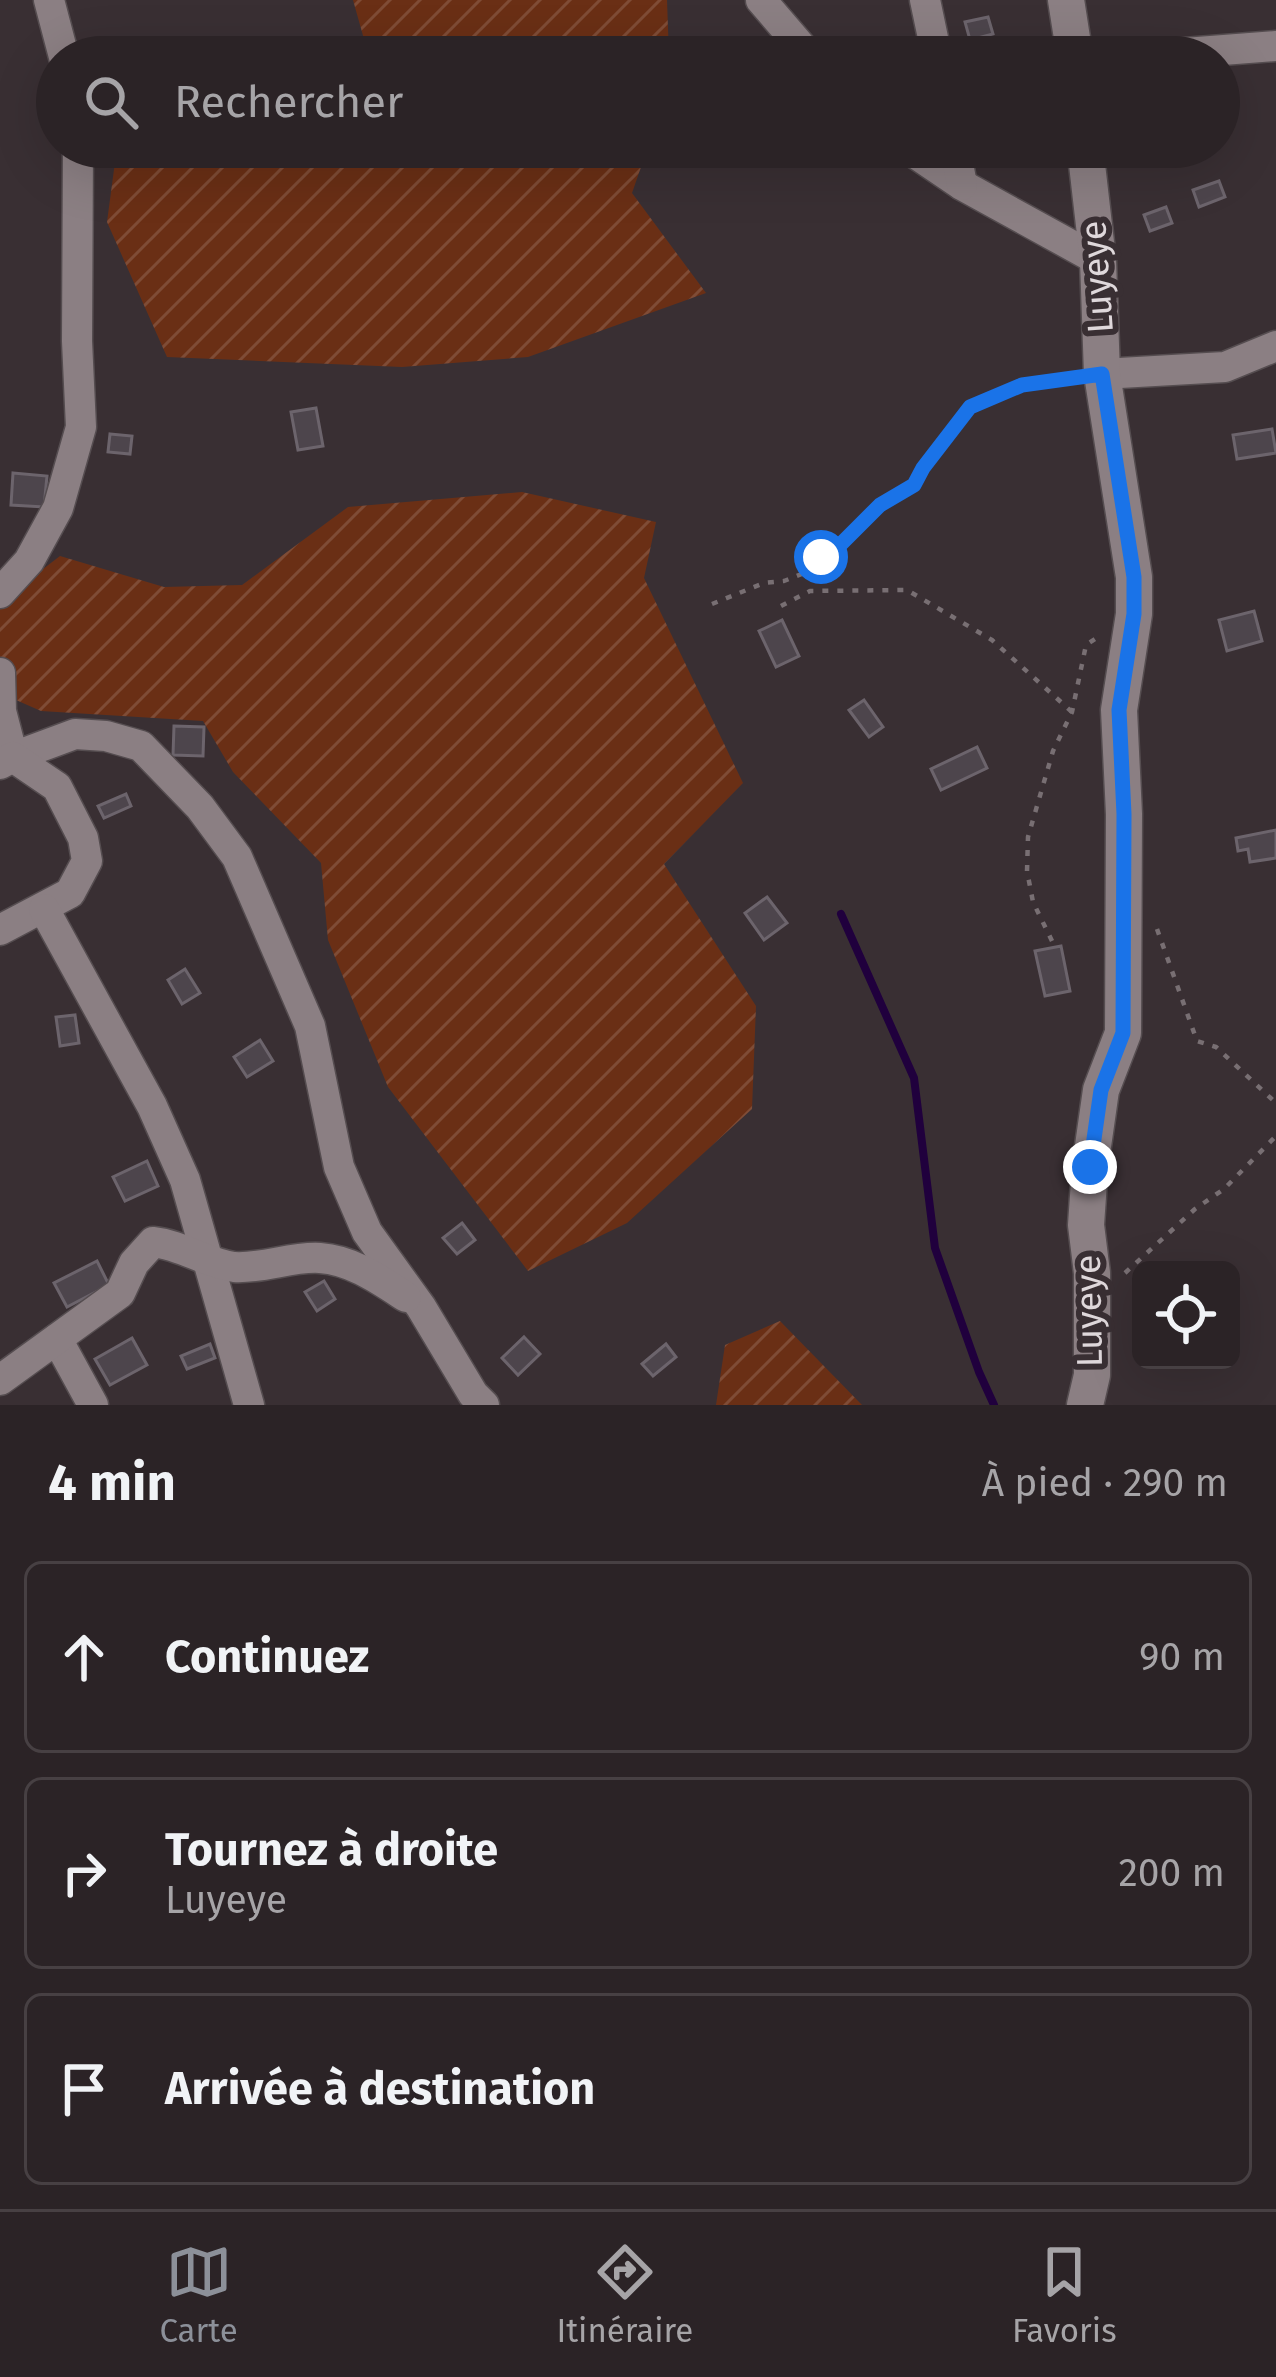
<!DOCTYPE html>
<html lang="fr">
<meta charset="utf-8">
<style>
body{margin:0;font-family:"Fira Sans",sans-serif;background:#332b2e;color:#f1f3f6}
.controls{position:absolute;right:36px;bottom:36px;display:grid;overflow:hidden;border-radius:18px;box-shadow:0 12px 48px #0002}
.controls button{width:108px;height:108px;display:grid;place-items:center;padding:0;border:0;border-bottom:3px solid #474043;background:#2b2326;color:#f1f3f6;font:60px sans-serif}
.stop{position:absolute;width:36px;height:36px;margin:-27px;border:9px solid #1a73e8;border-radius:50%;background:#fff}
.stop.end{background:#1a73e8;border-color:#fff;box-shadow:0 3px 12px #0008}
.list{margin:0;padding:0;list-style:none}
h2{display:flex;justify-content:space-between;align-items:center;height:156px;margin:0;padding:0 48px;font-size:51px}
h2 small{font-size:39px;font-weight:400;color:#a6a4a7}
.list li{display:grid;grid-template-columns:78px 1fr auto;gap:36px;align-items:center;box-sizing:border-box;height:192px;margin:0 24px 24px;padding:0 24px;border:3px solid #474043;border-radius:18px}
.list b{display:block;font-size:45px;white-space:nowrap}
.list p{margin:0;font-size:39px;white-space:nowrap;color:#a6a4a7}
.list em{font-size:39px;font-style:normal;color:#a6a4a7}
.icon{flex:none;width:66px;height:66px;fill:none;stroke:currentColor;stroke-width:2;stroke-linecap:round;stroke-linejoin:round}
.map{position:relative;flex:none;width:1276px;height:1405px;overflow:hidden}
.search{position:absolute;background:#2b2326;box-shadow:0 12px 48px #0002;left:36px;right:36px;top:36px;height:132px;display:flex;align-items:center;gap:30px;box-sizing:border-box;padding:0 42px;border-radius:66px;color:#a6a4a7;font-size:45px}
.sheet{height:804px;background:#2b2326}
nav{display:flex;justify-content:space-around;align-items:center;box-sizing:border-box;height:168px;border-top:3px solid #474043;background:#2b2326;font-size:33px;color:#a6a4a7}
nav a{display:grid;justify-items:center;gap:6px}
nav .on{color:#8c9099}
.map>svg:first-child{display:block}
.garden{fill:url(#garden-furrows)}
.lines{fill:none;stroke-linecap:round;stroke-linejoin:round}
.stream{stroke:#20003d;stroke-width:8}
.building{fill:#4d454c;stroke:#6c646c;stroke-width:3}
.minor-casing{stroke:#554d50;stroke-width:33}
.tertiary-casing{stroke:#554d50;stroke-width:39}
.path{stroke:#786f73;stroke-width:4.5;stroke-dasharray:6 9;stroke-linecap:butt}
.minor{stroke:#8b7f83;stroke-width:30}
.tertiary{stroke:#8b7f83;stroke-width:36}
.route{stroke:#1a73e8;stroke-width:15}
.labels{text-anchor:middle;stroke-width:12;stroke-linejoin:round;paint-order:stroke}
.street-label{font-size:36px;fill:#dfd8db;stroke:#392f33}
</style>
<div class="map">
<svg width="1276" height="1405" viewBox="0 0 1276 1405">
<defs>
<pattern id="garden-furrows" width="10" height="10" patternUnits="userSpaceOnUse" patternTransform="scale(3)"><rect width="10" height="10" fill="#6a2f15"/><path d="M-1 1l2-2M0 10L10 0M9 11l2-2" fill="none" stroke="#7f4c36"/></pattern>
</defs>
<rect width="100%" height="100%" fill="#392f33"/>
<g class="garden">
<path d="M 353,0 L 667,0 L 669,57 L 369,57 Z"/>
<path d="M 117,147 L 648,147 L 632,193 L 706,293 L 528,357 L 402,367 L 167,357 L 107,222 Z"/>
<path d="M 522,492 L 656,522 L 644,578 L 743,783 L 664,864 L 756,1006 L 752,1109 L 627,1223 L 528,1271 L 388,1087 L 328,940 L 321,863 L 233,772 L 203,721 L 41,711 L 0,693 L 0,602 L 60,556 L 164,587 L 242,585 L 348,507 Z"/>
<path d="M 780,1321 L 862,1405 L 716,1405 L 725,1345 Z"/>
</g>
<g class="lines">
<path class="stream" d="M 841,914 L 914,1078 L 935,1248 L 979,1372 L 994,1405"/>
</g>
<g class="building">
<path d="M 988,17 L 993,34 L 970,40 L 965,22 Z"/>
<path d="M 1219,181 L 1225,197 L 1199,207 L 1193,190 Z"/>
<path d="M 1166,207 L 1172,223 L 1150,231 L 1144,215 Z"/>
<path d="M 316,408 L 323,446 L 298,450 L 291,412 Z"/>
<path d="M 1272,429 L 1276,453 L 1237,459 L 1233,435 Z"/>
<path d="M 110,434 L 132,436 L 130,454 L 108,452 Z"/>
<path d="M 13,473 L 47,476 L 44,507 L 11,505 Z"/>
<path d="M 1254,611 L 1262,641 L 1227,651 L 1219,620 Z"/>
<path d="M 782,620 L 799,656 L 776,667 L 759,631 Z"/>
<path d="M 864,700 L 883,727 L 869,737 L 849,710 Z"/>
<path d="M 174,726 L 204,727 L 203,756 L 173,755 Z"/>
<path d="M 977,747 L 987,768 L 941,790 L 931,769 Z"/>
<path d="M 126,794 L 131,806 L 104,818 L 98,806 Z"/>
<path d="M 1276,830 L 1276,858 L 1250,862 L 1248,849 L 1238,851 L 1236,838 Z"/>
<path d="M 767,897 L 787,923 L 764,940 L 745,913 Z"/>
<path d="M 1061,946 L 1070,991 L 1045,996 L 1035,951 Z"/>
<path d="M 185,969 L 200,993 L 182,1004 L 168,980 Z"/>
<path d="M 75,1015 L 79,1043 L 60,1046 L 56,1017 Z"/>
<path d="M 260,1040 L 273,1061 L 247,1077 L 234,1057 Z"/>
<path d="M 147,1161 L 158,1186 L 125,1201 L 113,1177 Z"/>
<path d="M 462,1223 L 475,1240 L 457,1254 L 443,1238 Z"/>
<path d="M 97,1261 L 109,1285 L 67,1307 L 54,1283 Z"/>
<path d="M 324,1281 L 335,1299 L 317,1311 L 305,1292 Z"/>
<path d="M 524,1337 L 540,1354 L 518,1375 L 502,1358 Z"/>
<path d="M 132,1338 L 147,1365 L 110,1385 L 95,1359 Z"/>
<path d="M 210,1344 L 215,1358 L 187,1369 L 181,1356 Z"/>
<path d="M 666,1344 L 676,1357 L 653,1376 L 642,1364 Z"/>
</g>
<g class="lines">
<g class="minor-casing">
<g id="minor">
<path d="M 49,0 L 64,57"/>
<path d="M 761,0 L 810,57"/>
<path d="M 925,0 L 937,57"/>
<path d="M 1132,57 L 1276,46"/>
<path d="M 906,147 L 962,185 L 1098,260"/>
<path d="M 955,147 L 962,185"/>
<path d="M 1102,374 L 1225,367 L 1276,346"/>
<path d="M 0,593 L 29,561 L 58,508 L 81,427 L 77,341 L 78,147"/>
<path d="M 0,673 L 1,711 L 13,757 L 75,734 L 106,736 L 141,746 L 200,807 L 237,857 L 310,1026 L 339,1167 L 367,1232 L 421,1307 L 473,1394 L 484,1405"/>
<path d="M 0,764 L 13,757 L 57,787 L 83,838 L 87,861 L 70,893 L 0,930"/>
<path d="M 44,909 L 152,1106 L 185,1180 L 249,1405"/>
<path d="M 57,1339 L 93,1405"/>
<path d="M 0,1380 L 120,1293 L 134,1263 L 153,1242 C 183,1245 205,1263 234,1267 C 263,1269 292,1256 320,1258 C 352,1260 380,1280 406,1297"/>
</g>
</g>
<g class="tertiary-casing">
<g id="tertiary">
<path d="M 1066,0 L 1075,57"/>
<path d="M 1085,1405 L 1092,1375 L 1092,1273 L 1086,1225 L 1090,1167 L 1101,1090 L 1123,1033 L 1124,814 L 1119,710 L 1134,614 L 1134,577 L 1102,374 L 1098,260 L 1085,147"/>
</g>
</g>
<g class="path">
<path d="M 712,604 L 764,583 L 784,581 L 807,572 L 881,505 L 914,485 L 970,408 L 1022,385 L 1073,378"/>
<path d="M 781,606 L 810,591 L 907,590 L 992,640 L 1072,712"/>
<path d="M 1157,929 L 1197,1041 L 1216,1047 L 1276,1103"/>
<path d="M 1052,941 L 1033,902 L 1027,871 L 1028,837 L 1053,751 L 1072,712 L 1086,645 L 1098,637"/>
<path d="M 1125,1273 L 1195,1209 L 1224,1189 L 1276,1136"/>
</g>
<use href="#minor" class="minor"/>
<use href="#tertiary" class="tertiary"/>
</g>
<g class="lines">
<path class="route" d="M 821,557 L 842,543 L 880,505 L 914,485 L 923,468 L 970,407 L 1022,385 L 1102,374 L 1134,577 L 1134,614 L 1119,710 L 1124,814 L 1123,1033 L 1101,1090 L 1090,1167"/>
</g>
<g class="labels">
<g class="street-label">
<text transform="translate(1096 277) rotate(-94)" y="13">Luyeye</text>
<text transform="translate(1088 1311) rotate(-91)" y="13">Luyeye</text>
</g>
</g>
</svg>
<div class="controls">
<button><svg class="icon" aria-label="locate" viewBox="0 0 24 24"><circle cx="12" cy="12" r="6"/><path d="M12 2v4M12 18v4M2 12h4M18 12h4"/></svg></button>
</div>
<div class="stop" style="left:821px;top:557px"></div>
<div class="stop end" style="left:1090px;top:1167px"></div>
<div class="search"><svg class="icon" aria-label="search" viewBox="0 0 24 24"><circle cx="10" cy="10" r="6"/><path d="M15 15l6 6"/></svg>Rechercher</div>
</div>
<section class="sheet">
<h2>4 min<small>À pied · 290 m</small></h2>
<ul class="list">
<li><svg class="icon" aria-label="ahead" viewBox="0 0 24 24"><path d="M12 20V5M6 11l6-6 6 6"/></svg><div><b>Continuez</b></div><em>90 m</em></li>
<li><svg class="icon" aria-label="right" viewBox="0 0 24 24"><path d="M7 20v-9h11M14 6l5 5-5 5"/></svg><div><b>Tournez à droite</b><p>Luyeye</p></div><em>200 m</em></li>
<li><svg class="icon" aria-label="arrive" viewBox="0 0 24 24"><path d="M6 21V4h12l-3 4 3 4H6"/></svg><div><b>Arrivée à destination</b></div></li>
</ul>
</section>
<nav>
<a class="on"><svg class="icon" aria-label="map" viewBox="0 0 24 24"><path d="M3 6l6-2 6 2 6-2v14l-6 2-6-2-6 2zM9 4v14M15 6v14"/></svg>Carte</a>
<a><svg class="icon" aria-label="directions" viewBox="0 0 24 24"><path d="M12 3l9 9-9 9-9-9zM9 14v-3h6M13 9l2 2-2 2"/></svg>Itinéraire</a>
<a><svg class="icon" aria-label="saved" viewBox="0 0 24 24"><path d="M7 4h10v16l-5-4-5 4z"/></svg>Favoris</a>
</nav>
